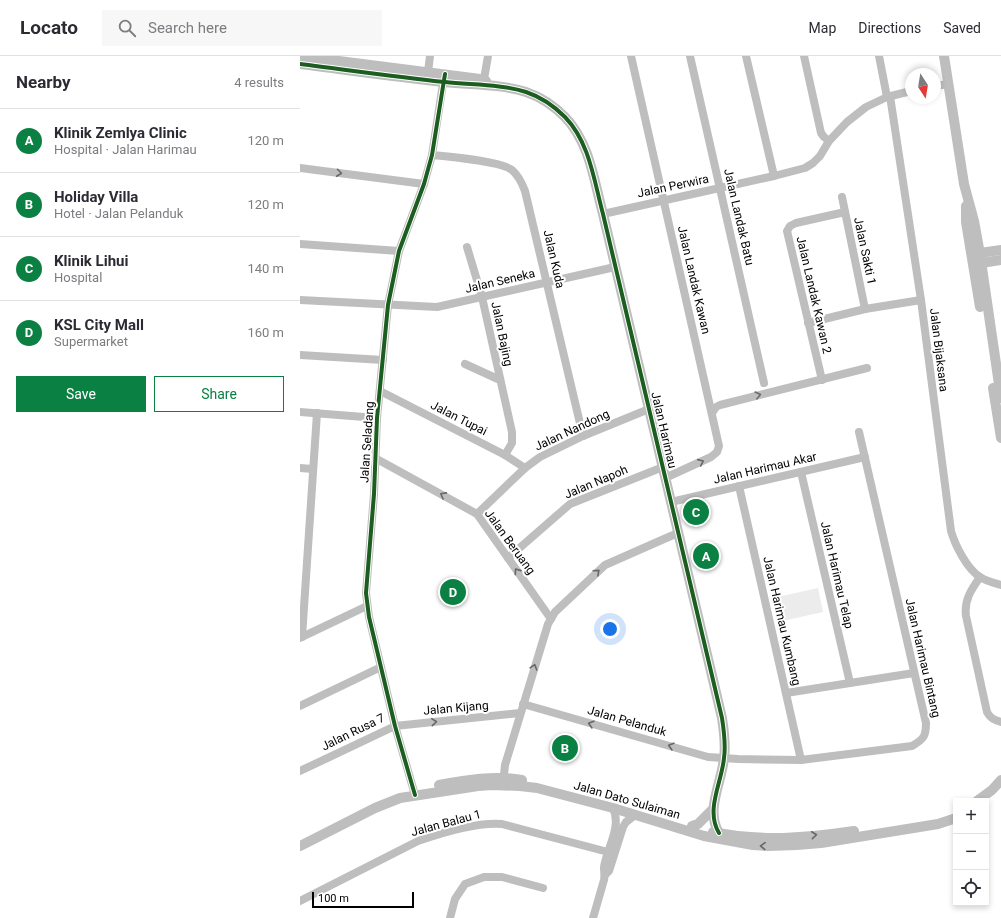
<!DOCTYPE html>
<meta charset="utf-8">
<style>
body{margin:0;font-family:Roboto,sans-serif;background:#f7f7f7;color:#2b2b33}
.controls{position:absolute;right:12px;bottom:12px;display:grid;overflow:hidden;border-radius:0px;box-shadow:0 2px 6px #0003}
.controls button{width:36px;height:36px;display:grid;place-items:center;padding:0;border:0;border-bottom:1px solid #e1e1e2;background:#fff;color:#2b2b33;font:20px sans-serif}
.compass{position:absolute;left:605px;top:12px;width:36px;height:36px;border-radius:50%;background:#fff;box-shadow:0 2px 6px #0003;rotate:168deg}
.scale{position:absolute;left:12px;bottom:10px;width:102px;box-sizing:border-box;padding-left:4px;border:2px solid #000;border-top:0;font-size:11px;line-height:14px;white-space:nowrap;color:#000;-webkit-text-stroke:3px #fff;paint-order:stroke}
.you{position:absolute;left:310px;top:573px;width:14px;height:14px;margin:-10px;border:3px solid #fff;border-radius:50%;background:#1a73e8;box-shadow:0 0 0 6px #1a73e833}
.badge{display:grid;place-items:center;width:26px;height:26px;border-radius:50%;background:#0b8043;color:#fff;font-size:13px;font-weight:700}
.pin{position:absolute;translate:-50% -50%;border:2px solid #fff;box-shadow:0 1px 4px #0006}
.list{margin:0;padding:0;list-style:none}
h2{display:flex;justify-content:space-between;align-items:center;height:52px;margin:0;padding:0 16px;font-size:17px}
h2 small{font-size:13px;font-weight:400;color:#7c7c81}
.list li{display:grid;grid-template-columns:26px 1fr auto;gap:12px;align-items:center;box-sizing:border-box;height:64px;padding:0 16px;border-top:1px solid #e1e1e2}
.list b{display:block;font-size:15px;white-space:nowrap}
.list p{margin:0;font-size:13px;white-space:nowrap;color:#7c7c81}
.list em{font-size:13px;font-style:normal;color:#7c7c81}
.actions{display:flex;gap:8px;padding:12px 16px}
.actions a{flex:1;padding:9px 0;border:1px solid #0b8043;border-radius:0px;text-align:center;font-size:14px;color:#0b8043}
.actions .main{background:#0b8043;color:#fff}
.icon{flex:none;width:22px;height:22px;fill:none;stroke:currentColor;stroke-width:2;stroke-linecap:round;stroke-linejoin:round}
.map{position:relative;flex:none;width:701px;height:862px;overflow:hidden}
header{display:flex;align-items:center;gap:24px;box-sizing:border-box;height:56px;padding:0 20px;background:#fff;border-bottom:1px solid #e1e1e2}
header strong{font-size:19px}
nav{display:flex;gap:22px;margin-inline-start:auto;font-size:14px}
.search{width:280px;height:36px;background:#f7f7f7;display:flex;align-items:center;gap:10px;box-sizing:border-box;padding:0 14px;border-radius:0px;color:#7c7c81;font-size:15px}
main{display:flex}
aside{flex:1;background:#fff}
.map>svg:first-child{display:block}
.green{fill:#ececec}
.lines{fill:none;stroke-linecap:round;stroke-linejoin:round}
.minor{stroke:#bebebe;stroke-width:8}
.tertiary{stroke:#bebebe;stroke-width:10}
.cycleway-casing{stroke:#fff;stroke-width:6}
.cycleway{stroke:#1b5e20;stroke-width:4}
.oneway{stroke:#686868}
.labels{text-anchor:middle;stroke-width:4;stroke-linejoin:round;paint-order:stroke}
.street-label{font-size:12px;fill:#000;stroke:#fff}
</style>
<header>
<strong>Locato</strong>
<div class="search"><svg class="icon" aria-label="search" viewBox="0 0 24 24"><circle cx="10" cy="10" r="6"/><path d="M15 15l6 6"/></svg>Search here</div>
<nav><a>Map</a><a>Directions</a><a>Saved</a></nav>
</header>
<main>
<aside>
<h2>Nearby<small>4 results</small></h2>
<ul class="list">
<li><span class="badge">A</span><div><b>Klinik Zemlya Clinic</b><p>Hospital · Jalan Harimau</p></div><em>120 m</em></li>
<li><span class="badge">B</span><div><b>Holiday Villa</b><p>Hotel · Jalan Pelanduk</p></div><em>120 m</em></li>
<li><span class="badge">C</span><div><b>Klinik Lihui</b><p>Hospital</p></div><em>140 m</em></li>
<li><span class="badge">D</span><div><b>KSL City Mall</b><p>Supermarket</p></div><em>160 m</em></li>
</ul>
<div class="actions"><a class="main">Save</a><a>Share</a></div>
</aside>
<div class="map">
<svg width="701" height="862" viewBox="0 0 701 862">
<rect width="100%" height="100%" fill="#fff"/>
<path class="green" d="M 518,532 L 523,556 L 478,566 L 473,542 Z"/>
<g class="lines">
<g class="minor">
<path d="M 331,0 L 419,390 L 417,396 L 411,401 L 365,422"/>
<path d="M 390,0 L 464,327"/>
<path d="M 446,0 L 474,120"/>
<path d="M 504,0 L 521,77 L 524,81 L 529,85"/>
<path d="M 579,0 L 587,41"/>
<path d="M 128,16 L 130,0"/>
<path d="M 183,29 L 188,0"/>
<path d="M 635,30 L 649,28"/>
<path d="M 590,40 L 621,244 L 651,475 C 655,489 667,513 680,521 C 686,525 694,527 701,529"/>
<path d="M 132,99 C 150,101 200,105 212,114 C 219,120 222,127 225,135 L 283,380"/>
<path d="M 0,112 L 124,128"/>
<path d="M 542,141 L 565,253"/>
<path d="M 303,158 L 474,120 L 505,112 L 513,107 L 520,100 L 529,85 L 547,66 L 566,51 L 587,41 L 611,35"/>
<path d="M 0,188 L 99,195"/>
<path d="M 167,191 L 182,241 L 212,376 L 212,387 L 205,399"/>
<path d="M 0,244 L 137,251 L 315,211"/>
<path d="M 508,267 L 565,253 L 621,244"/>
<path d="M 0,299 L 83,304"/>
<path d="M 165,308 L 200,324"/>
<path d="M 522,324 L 487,175 L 490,170 L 496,167 L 545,156"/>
<path d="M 80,335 L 205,399 L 225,412"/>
<path d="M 0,356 L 77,362"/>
<path d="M 412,357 L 416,351 L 420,349 L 567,312"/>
<path d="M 75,402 L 177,458 L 251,563"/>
<path d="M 0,412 L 13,413"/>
<path d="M 501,416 L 550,627"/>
<path d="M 439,430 L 501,704"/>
<path d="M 371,446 L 565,401"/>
<path d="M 177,458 L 225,412 L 240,401 L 283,380 L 349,353"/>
<path d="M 208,502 L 270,448 L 363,411"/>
<path d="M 680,521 C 671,534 664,544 666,560 L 687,656 C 690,662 694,664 701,666"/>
<path d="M 2,581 L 17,357"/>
<path d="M 0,582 L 67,550"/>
<path d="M 486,637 L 614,617"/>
<path d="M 223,648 L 408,701 L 438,703 L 501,704 L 612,690 C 624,683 626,680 626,667 L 559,376"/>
<path d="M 0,650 L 81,611"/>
<path d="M 0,715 L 95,670 L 220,657"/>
<path d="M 203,728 L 205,709 L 248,568 L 255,556 L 305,509 L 364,483 L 378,477"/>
<path d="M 115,739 L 95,670 L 69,561 L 66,537 L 74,438 L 77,362 L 88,249 L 99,195 L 124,128 L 132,99 L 144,21"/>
<path d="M 305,819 L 309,815 L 323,771 L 326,766 L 335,759"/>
<path d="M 0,845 L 118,785 C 141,777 178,766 202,768 L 308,796"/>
<path d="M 150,862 L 155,843 L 165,828 L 184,821 L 202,821 L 243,832"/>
<path d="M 293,862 L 304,824 C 305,820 304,816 304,811 C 307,792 322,771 313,752"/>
</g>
<g class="tertiary">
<path d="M 0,0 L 180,23 L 186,25"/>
<path d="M 644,0 L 664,128 L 674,165 L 680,198 L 701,342"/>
<path d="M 0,8 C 48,14 97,21 145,26 C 172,29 201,28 226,36 C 241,41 254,50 265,61 C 290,87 294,125 303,158 L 422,662 C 424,675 426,689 424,702 C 422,726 405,754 419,777"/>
<path d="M 666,150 L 666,166 L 680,251"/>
<path d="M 673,198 L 701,194"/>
<path d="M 675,208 L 701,204"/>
<path d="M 693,332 L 701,382"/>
<path d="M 139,729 C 166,724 194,719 222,724"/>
<path d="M 677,745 L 692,734 L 701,724"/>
<path d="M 392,770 L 398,768 L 413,753"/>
<path d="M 413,776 C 460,786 507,782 554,775"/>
<path d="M 0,790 L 75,752 L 100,742 L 178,730 L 192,729 L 220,730 L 237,732 L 313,752 L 404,780 L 453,789 L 468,790 L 497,789 L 521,787 L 638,768 L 656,762"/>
</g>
<g class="cycleway-casing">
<g id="cycleway">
<path d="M 0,8 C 48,14 97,21 145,26 C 172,29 201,28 226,36 C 241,41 254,50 265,61 C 290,87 294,125 303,158 L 422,662 C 424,675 426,689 424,702 C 422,726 405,754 419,777"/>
<path d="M 115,739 L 95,670 L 69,561 L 66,537 L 74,438 L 77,362 L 88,249 L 99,195 L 124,128 L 132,99 L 145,18"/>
</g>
</g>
<use href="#cycleway" class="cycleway"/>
</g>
<defs><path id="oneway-chevron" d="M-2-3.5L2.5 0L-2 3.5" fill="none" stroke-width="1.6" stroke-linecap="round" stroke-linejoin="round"/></defs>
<g class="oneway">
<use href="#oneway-chevron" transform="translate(39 117) rotate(7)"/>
<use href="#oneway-chevron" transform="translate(458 339) rotate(-14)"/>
<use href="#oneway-chevron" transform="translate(401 406) rotate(-24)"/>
<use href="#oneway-chevron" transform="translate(143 439) rotate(-151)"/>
<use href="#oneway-chevron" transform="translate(217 515) rotate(-125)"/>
<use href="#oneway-chevron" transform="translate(297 516) rotate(-42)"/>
<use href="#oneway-chevron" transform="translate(234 611) rotate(-73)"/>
<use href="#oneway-chevron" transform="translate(134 666) rotate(-5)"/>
<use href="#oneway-chevron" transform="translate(291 668) rotate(-164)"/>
<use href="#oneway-chevron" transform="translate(371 690) rotate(-164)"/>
<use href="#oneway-chevron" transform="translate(514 779) rotate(-6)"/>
<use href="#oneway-chevron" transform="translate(463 790) rotate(-177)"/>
</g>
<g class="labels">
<g class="street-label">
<text transform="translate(373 130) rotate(-12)" y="4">Jalan Perwira</text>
<text transform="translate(439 161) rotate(77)" y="4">Jalan Landak Batu</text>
<text transform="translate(565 195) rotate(78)" y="4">Jalan Sakti 1</text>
<text transform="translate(254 203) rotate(77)" y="4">Jalan Kuda</text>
<text transform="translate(394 224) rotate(77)" y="4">Jalan Landak Kawan</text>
<text transform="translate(200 225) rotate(-13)" y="4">Jalan Seneka</text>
<text transform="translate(514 239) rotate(77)" y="4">Jalan Landak Kawan 2</text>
<text transform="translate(202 278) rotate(78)" y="4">Jalan Bajing</text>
<text transform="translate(639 294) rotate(83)" y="4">Jalan Bijaksana</text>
<text transform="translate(159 362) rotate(27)" y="4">Jalan Tupai</text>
<text transform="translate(272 374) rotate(-25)" y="4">Jalan Nandong</text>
<text transform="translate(364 374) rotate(77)" y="4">Jalan Harimau</text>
<text transform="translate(67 386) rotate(-86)" y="4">Jalan Seladang</text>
<text transform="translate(465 412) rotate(-13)" y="4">Jalan Harimau Akar</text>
<text transform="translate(296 426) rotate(-23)" y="4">Jalan Napoh</text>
<text transform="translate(210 486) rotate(54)" y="4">Jalan Beruang</text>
<text transform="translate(537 519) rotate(77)" y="4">Jalan Harimau Telap</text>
<text transform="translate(482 565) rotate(77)" y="4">Jalan Harimau Kumbang</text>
<text transform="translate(623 602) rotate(77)" y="4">Jalan Harimau Bintang</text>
<text transform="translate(156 652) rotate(-5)" y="4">Jalan Kijang</text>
<text transform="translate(327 665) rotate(16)" y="4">Jalan Pelanduk</text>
<text transform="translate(53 676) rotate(-26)" y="4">Jalan Rusa 7</text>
<text transform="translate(327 744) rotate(16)" y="4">Jalan Dato Sulaiman</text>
<text transform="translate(146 767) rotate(-15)" y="4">Jalan Balau 1</text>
</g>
</g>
</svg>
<div class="controls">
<button>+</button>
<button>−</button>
<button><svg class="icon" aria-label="locate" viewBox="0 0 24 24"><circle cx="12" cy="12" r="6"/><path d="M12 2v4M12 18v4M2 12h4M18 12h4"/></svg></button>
</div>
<svg class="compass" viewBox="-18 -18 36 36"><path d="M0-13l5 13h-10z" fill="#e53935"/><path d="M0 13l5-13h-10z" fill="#7c7c81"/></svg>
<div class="scale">100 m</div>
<div class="you"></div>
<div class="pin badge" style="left:406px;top:500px">A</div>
<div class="pin badge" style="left:265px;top:692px">B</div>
<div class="pin badge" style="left:396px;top:456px">C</div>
<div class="pin badge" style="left:153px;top:536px">D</div>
</div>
</main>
